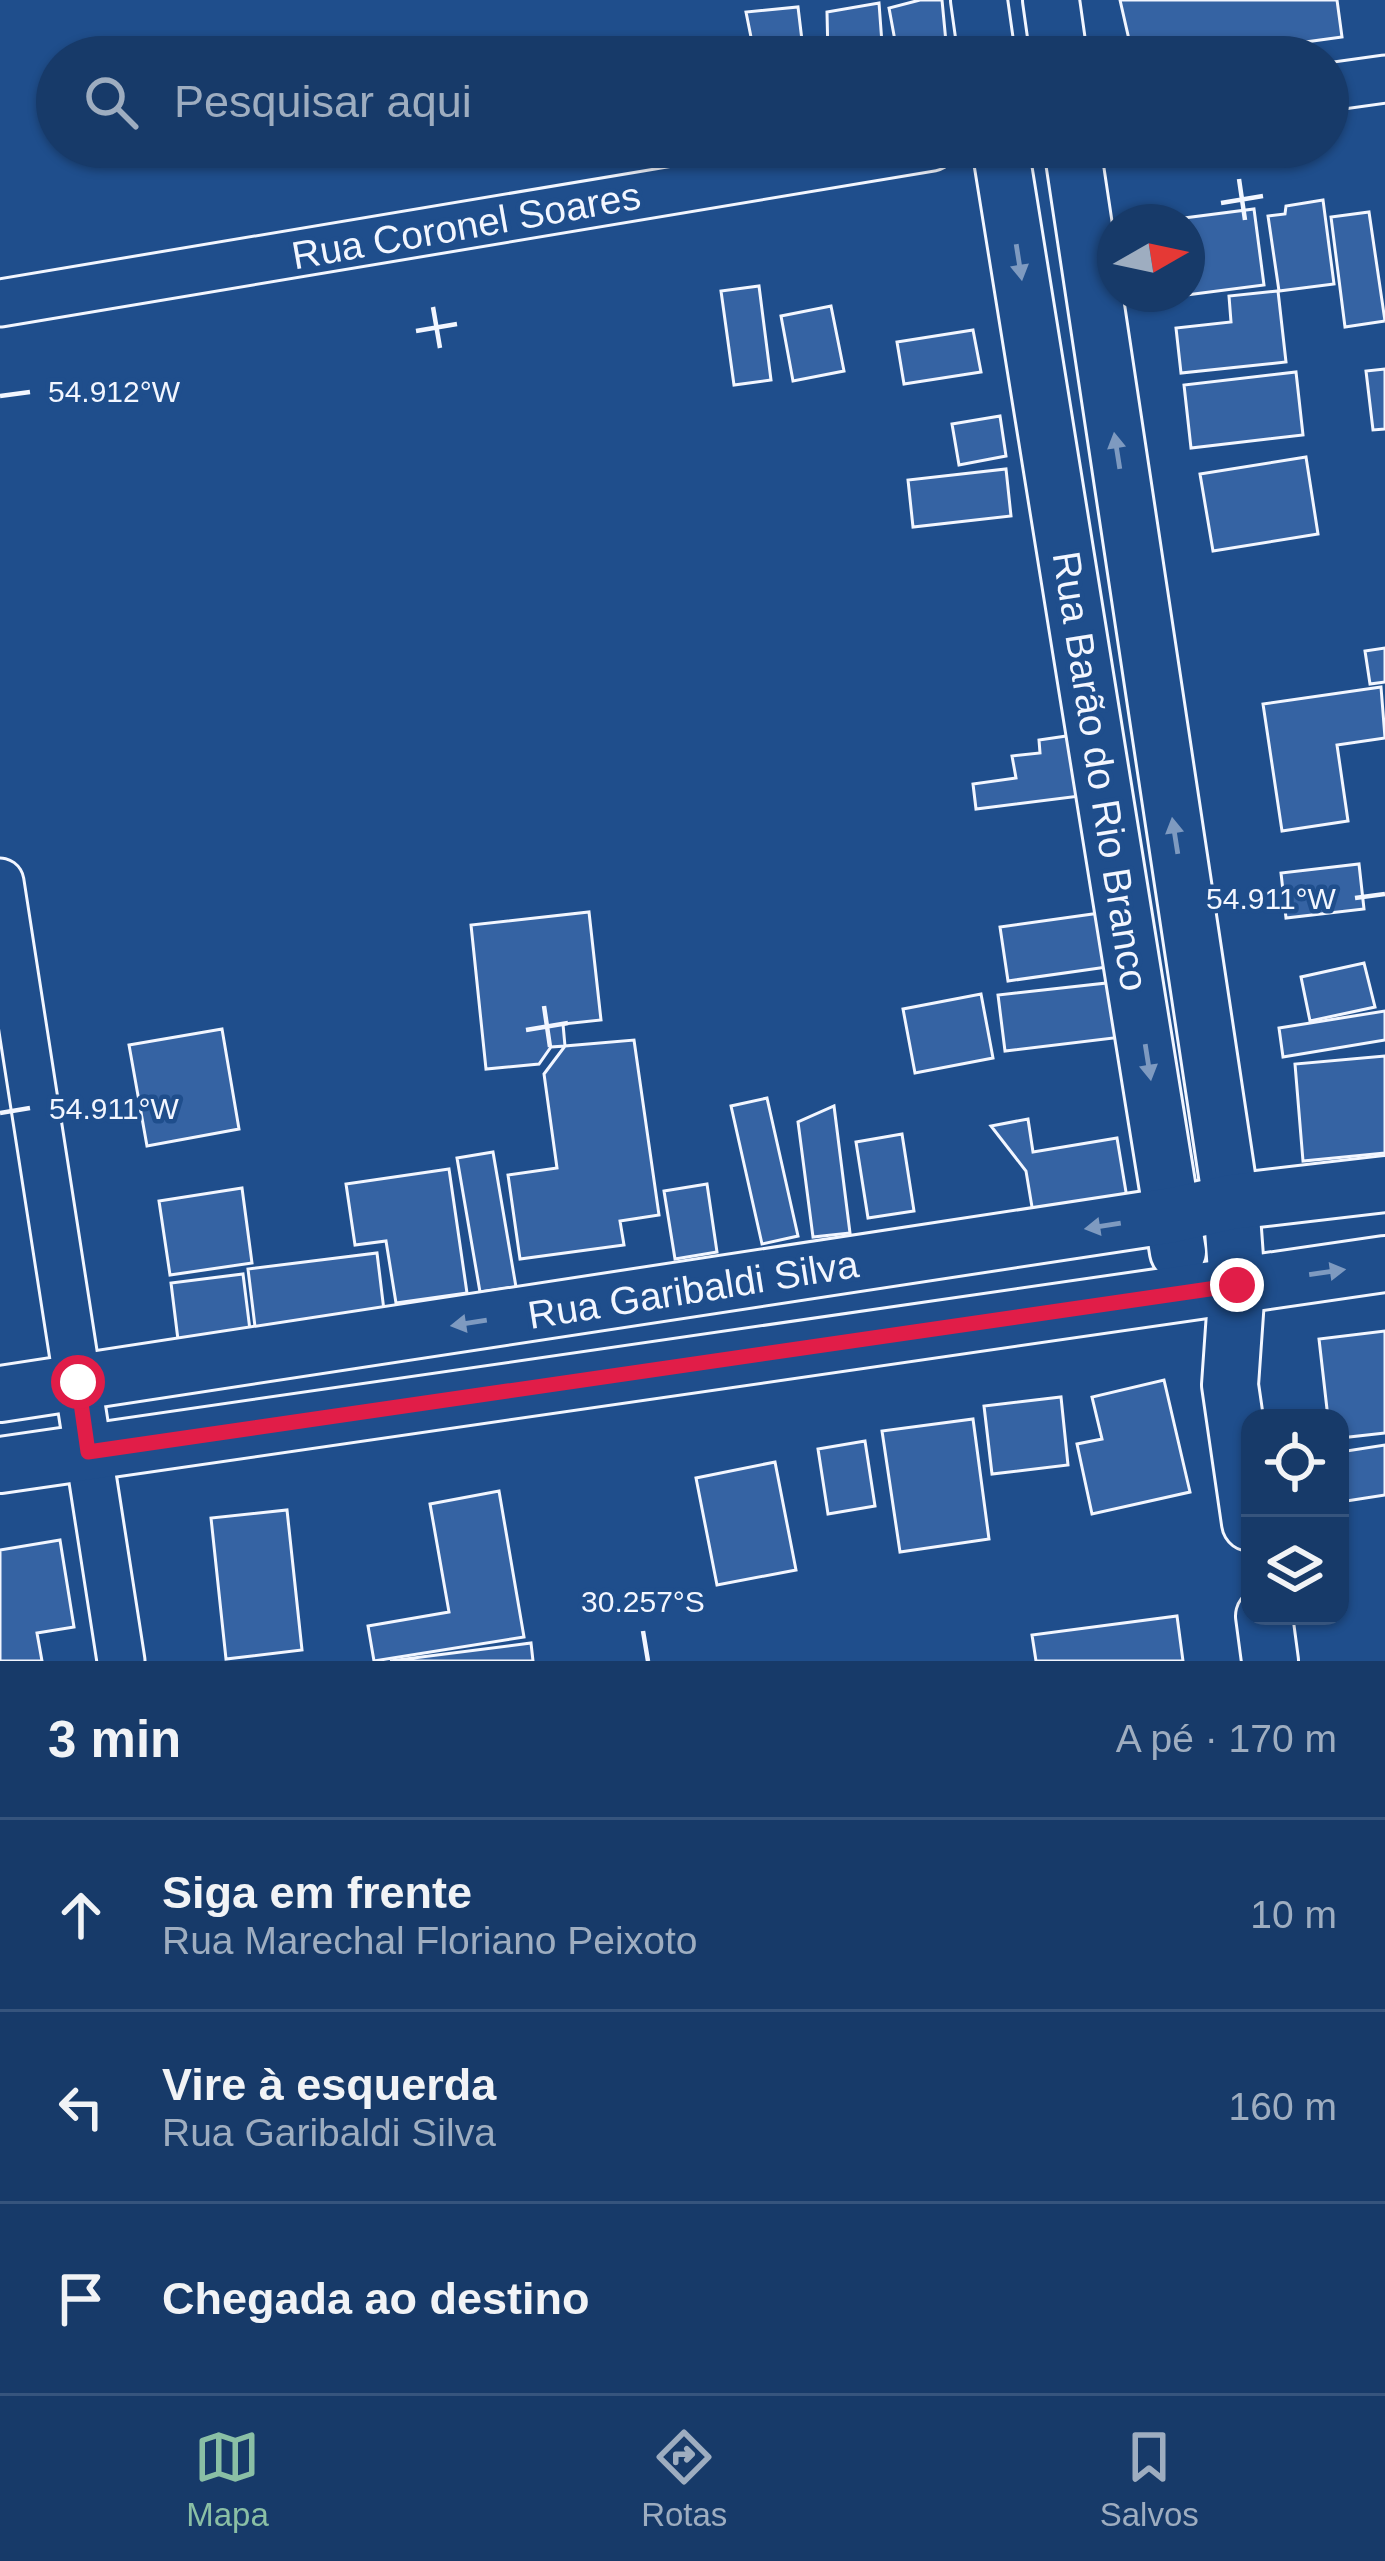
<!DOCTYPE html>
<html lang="pt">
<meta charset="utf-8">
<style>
body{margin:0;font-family:Arial,sans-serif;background:#244571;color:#f1f3f6}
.controls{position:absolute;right:36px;bottom:36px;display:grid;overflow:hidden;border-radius:24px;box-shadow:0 3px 9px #0004}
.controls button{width:108px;height:108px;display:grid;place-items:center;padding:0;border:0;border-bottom:3px solid #36547d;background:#173a69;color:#f1f3f6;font:60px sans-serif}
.compass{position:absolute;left:1097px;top:204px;width:108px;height:108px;border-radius:50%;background:#173a69;box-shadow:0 3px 9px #0004;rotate:81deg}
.stop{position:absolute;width:36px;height:36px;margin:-27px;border:9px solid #e11d48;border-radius:50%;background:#fff}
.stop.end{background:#e11d48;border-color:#fff;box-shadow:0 3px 12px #0008}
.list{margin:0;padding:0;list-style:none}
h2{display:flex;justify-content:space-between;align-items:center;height:156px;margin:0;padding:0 48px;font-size:51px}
h2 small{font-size:39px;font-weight:400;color:#9eadc0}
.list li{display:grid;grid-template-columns:78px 1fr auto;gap:36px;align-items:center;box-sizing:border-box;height:192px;padding:0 48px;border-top:3px solid #36547d}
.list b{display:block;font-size:45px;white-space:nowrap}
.list p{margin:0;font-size:39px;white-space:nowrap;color:#9eadc0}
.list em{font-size:39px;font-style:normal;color:#9eadc0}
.icon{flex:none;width:66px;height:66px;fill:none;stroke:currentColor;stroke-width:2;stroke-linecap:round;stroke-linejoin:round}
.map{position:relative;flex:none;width:1385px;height:1661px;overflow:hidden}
.search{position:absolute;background:#173a69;box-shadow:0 3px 9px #0004;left:36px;right:36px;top:36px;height:132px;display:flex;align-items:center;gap:30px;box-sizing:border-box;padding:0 42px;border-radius:66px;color:#9eadc0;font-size:45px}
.sheet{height:732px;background:#173a69}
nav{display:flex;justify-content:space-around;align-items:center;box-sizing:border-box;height:168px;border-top:3px solid #36547d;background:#173a69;font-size:33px;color:#9eadc0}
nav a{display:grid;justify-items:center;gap:6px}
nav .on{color:#8abfa5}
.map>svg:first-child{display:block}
.building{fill:#3563a3;stroke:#f2f6ff;stroke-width:3}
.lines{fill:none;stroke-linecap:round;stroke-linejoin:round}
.minor-casing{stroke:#f2f6ff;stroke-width:51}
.tertiary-casing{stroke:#f2f6ff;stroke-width:60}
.minor{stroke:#1f4e8c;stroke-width:45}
.tertiary{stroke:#1f4e8c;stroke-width:54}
.oneway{fill:#7e9ac0}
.route{stroke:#e11d48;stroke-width:15}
.ticks{fill:none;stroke:#f2f6ff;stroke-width:4.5}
.labels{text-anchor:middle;stroke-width:9;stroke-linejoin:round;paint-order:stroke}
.street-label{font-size:39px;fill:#f2f6ff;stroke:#1f4e8c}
.ticks-label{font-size:30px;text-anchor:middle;fill:#f2f6ff;stroke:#1f4e8c;stroke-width:9;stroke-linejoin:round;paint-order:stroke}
</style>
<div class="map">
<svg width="1385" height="1661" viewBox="0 0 1385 1661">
<rect width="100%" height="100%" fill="#1f4e8c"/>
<g class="building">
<path d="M 920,0 L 942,0 L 947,53 L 973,51 L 975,57 L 898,57 L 889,8 Z"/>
<path d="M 1120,0 L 1337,0 L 1342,37 L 1196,57 L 1133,57 Z"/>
<path d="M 879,3 L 883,57 L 828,57 L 827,12 Z"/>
<path d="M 798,7 L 804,57 L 755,57 L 746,12 Z"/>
<path d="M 1323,200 L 1334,284 L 1279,291 L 1268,216 L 1285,214 L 1286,206 Z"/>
<path d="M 1254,209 L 1264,285 L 1163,298 L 1163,294 L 1187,294 L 1187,222 L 1153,222 Z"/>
<path d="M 1369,212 L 1385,321 L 1345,327 L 1331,217 Z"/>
<path d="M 759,286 L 771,380 L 734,385 L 721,291 Z"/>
<path d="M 1278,291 L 1286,362 L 1181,373 L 1176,328 L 1231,322 L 1229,296 Z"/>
<path d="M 831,306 L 844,371 L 793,381 L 781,316 Z"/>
<path d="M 973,330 L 981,372 L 904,384 L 897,342 Z"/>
<path d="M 1385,369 L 1385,429 L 1373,430 L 1366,371 Z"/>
<path d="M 1296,372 L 1303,435 L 1191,448 L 1184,385 Z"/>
<path d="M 1000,416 L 1006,456 L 959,465 L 952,424 Z"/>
<path d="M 1306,457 L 1318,534 L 1213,551 L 1200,474 Z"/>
<path d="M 1006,469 L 1011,516 L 913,527 L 908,480 Z"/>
<path d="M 1385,648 L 1385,682 L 1370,684 L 1365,651 Z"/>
<path d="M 1381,687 L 1385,738 L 1337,745 L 1348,821 L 1282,831 L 1263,704 Z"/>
<path d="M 1080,734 L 1088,795 L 976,809 L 973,784 L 1016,778 L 1012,756 L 1040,753 L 1039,740 Z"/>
<path d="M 1359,864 L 1364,909 L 1286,918 L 1281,873 Z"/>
<path d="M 589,912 L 601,1020 L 563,1024 L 565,1046 L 551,1047 L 539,1064 L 486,1069 L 471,925 Z"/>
<path d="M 1107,912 L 1114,966 L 1008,981 L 1000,927 Z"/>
<path d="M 1364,963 L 1375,1007 L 1310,1021 L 1301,977 Z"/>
<path d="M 1116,982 L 1122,1037 L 1005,1051 L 998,995 Z"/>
<path d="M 981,994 L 993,1058 L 915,1073 L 903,1009 Z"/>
<path d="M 1385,1011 L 1385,1040 L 1283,1057 L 1279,1028 Z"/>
<path d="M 222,1029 L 239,1129 L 147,1146 L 129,1045 Z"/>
<path d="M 634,1040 L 659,1215 L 620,1221 L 624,1245 L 520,1259 L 508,1175 L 557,1168 L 544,1074 L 565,1046 Z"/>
<path d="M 1385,1056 L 1385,1153 L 1303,1161 L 1295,1064 Z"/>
<path d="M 767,1098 L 798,1236 L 762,1244 L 731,1106 Z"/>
<path d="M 834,1106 L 850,1233 L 813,1237 L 798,1122 Z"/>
<path d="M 1028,1119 L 1033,1152 L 1117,1138 L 1127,1198 L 1033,1213 L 1026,1171 L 991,1126 Z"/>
<path d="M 902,1134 L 914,1211 L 868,1218 L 856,1142 Z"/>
<path d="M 493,1152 L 516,1287 L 480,1292 L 457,1158 Z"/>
<path d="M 449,1169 L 467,1293 L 396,1303 L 386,1241 L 355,1245 L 346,1184 Z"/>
<path d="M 707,1184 L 717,1252 L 675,1259 L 664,1191 Z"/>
<path d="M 242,1188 L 252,1263 L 170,1275 L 159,1201 Z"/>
<path d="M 377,1253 L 386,1327 L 257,1343 L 248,1269 Z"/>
<path d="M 243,1274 L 252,1346 L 180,1356 L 171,1283 Z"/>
<path d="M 1385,1331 L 1385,1433 L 1340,1438 L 1340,1418 L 1328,1418 L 1319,1339 Z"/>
<path d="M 1164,1380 L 1190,1492 L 1092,1514 L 1077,1444 L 1102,1439 L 1092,1397 Z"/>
<path d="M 1061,1397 L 1068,1465 L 992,1474 L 984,1406 Z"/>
<path d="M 973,1419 L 989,1539 L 900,1552 L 882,1431 Z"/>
<path d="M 865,1441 L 875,1506 L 828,1514 L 818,1449 Z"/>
<path d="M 1385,1445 L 1385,1495 L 1340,1502 L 1340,1452 Z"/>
<path d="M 775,1462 L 796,1570 L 717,1585 L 696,1478 Z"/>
<path d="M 499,1491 L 524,1637 L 374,1661 L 368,1626 L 449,1612 L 430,1504 Z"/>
<path d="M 287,1510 L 302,1650 L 226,1659 L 211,1518 Z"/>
<path d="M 60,1540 L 74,1627 L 37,1633 L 42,1661 L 0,1661 L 0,1550 Z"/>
<path d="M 1177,1616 L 1183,1661 L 1036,1661 L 1032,1635 Z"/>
<path d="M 531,1643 L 533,1661 L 390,1661 Z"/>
</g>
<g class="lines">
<g class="minor-casing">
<g id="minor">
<path d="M 1328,87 L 1385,79"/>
<path d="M 0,303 L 932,147"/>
<path d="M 0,882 L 121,1661"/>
</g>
</g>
<g class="tertiary-casing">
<g id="tertiary">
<path d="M 979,0 L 987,57"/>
<path d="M 1051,0 L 1059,57"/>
<path d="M 1000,147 L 1178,1252"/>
<path d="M 1072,147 L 1231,1202 L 1237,1285 L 1230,1385 L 1250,1523"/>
<path d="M 0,1394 L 1173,1215 L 1231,1202 L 1385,1184"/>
<path d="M 0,1465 L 1385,1264"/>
<path d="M 1264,1616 L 1270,1661"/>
</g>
</g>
<use href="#minor" class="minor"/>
<use href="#tertiary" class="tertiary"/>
</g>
<defs><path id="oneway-solid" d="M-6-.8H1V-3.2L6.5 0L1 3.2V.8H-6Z" transform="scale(3)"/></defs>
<g class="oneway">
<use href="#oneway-solid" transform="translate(1019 262) rotate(81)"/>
<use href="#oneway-solid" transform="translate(1117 451) rotate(-99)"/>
<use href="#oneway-solid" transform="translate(1175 836) rotate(-99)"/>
<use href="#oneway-solid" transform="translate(1148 1062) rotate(81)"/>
<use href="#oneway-solid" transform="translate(1103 1226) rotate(171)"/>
<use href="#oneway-solid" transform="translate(1327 1272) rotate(-8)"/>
<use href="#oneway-solid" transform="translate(469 1323) rotate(171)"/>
</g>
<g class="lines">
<path class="route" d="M 78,1382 L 88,1452 L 1237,1285"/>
</g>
<path class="ticks" d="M 1239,179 L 1245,220M 1221,203 L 1263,196M 433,307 L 440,348M 416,331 L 457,324M 0,396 L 30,392M 1355,898 L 1385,894M 544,1006 L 550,1047M 526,1030 L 568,1023M 0,1113 L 30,1108M 643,1631 L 648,1661"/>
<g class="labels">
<g class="street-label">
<text transform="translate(466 225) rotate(-10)" y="14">Rua Coronel Soares</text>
<text transform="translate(1101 771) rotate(81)" y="14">Rua Barão do Rio Branco</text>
<text transform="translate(693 1289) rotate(-9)" y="14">Rua Garibaldi Silva</text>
</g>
</g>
<g class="ticks-label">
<text x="114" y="402">54.912°W</text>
<text x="1271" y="909">54.911°W</text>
<text x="114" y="1119">54.911°W</text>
<text x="643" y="1612">30.257°S</text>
</g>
</svg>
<div class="controls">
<button><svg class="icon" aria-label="locate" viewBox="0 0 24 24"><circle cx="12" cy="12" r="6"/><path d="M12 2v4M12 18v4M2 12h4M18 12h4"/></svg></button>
<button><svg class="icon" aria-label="layers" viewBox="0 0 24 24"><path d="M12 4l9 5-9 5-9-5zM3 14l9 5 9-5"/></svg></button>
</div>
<svg class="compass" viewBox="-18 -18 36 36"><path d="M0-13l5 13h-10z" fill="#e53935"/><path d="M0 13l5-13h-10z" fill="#9eadc0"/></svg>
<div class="stop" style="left:78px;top:1382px"></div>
<div class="stop end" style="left:1237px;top:1285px"></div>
<div class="search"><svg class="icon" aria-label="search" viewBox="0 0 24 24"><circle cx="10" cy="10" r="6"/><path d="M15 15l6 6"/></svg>Pesquisar aqui</div>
</div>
<section class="sheet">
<h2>3 min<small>A pé · 170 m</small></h2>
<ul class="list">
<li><svg class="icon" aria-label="ahead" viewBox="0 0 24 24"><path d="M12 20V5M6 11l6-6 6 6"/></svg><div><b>Siga em frente</b><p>Rua Marechal Floriano Peixoto</p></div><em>10 m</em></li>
<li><svg class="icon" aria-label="left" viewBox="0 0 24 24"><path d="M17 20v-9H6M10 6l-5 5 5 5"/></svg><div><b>Vire à esquerda</b><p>Rua Garibaldi Silva</p></div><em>160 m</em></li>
<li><svg class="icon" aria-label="arrive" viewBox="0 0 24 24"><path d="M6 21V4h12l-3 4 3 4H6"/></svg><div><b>Chegada ao destino</b></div></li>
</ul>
</section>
<nav>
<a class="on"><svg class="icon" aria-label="map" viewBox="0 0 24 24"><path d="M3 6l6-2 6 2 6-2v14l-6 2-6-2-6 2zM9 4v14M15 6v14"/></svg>Mapa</a>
<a><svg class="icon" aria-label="directions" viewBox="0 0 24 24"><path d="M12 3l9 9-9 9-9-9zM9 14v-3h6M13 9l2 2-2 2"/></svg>Rotas</a>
<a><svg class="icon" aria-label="saved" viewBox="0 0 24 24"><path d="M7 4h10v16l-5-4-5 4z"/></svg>Salvos</a>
</nav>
